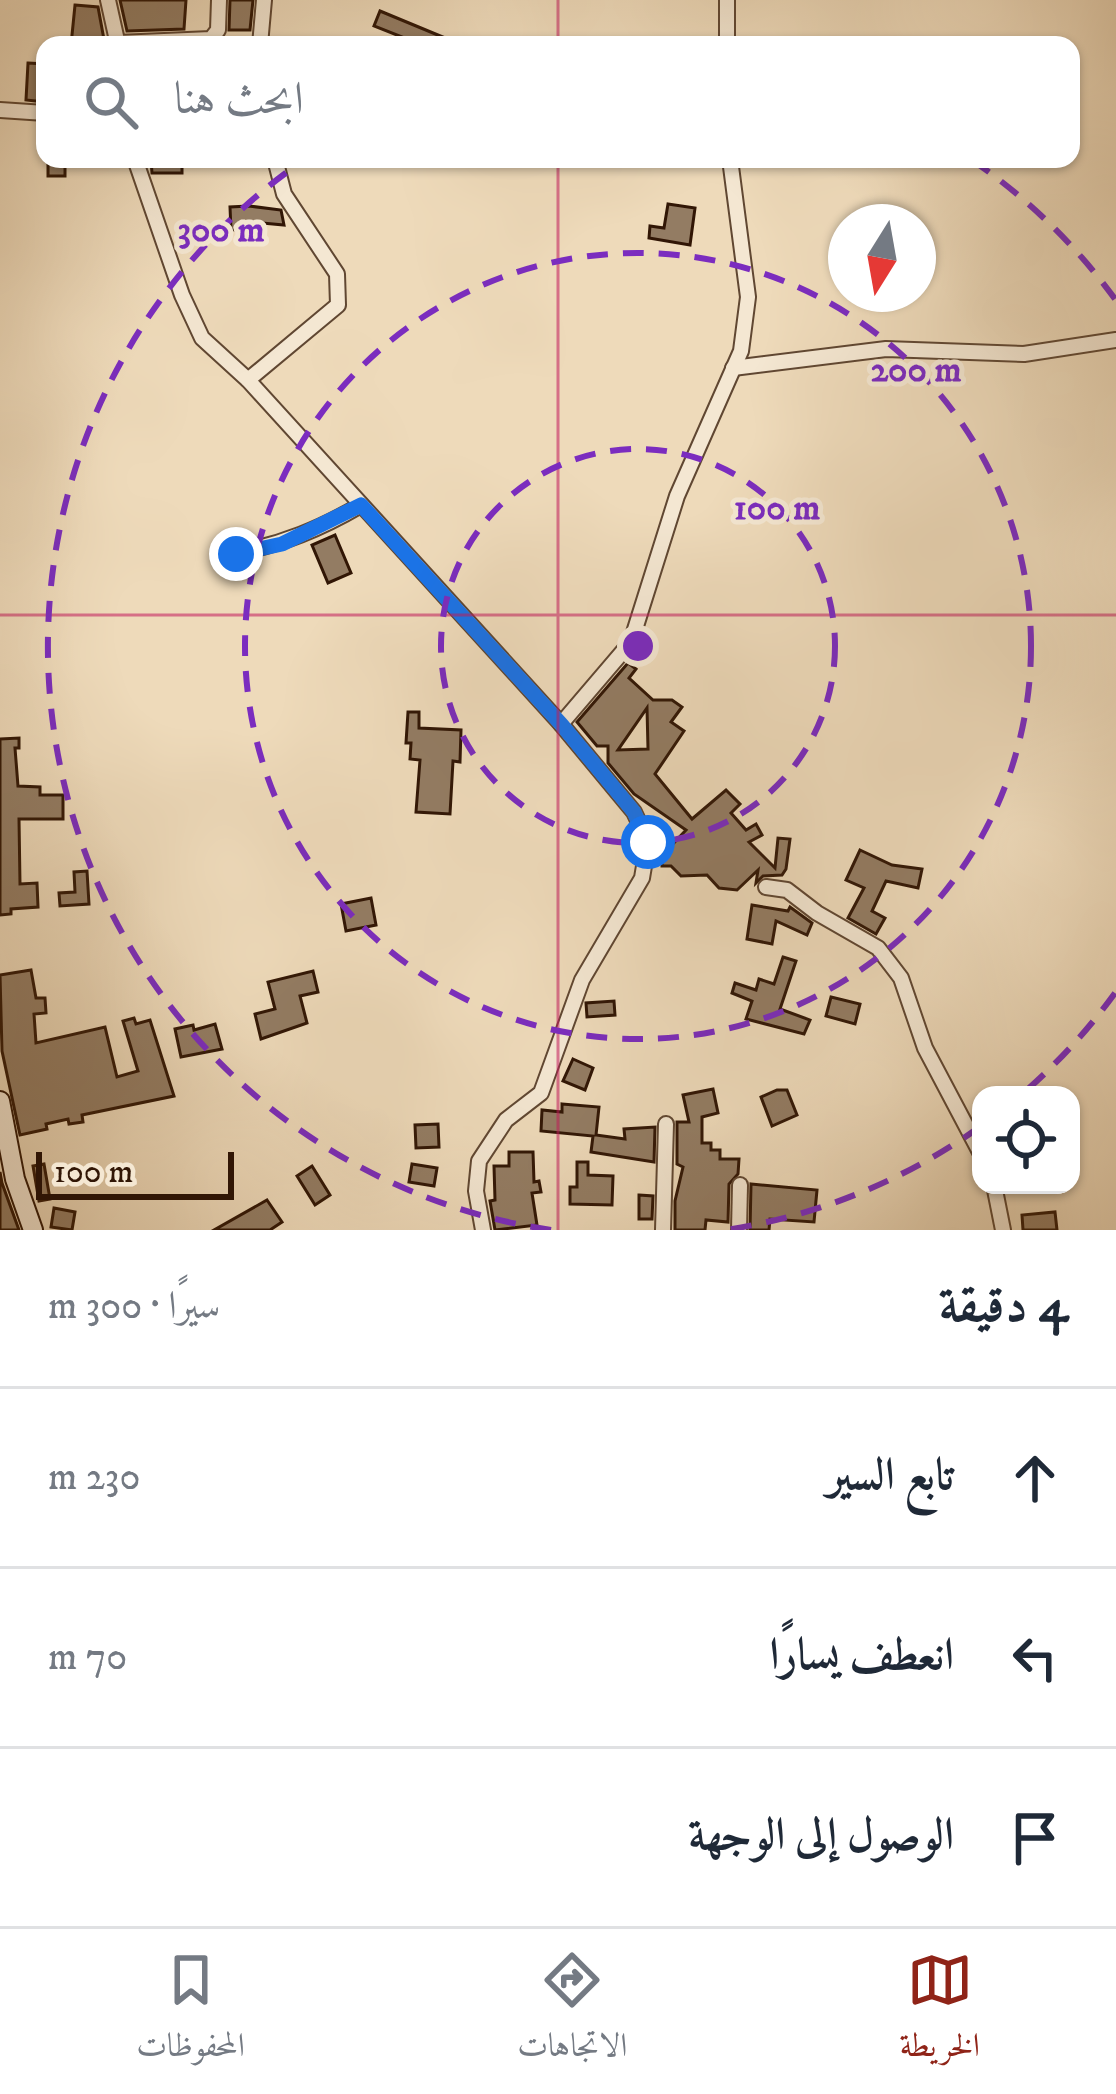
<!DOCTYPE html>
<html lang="ar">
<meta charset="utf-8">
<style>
body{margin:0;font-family:"IM FELL DW Pica",Amiri,serif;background:#f2f2f3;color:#1f2937;direction:rtl}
.controls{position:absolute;right:36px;bottom:36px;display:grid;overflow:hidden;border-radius:24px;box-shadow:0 3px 9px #0004}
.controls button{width:108px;height:108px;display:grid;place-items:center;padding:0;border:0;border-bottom:3px solid #e0e1e3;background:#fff;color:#1f2937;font:60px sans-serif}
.compass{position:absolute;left:828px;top:204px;width:108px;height:108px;border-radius:50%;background:#fff;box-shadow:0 3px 9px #0004;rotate:191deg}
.scale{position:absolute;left:36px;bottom:30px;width:198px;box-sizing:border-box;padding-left:12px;border:6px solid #311605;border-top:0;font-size:33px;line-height:42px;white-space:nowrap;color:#311605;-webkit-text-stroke:9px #f4e7d2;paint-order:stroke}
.stop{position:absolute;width:36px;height:36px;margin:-27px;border:9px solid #1a73e8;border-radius:50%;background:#fff}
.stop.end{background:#1a73e8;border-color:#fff;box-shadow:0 3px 12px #0008}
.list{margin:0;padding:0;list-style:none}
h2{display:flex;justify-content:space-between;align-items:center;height:156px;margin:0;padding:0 48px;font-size:51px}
h2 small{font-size:39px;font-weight:400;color:#747a83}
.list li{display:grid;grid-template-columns:78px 1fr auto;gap:36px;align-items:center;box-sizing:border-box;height:180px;padding:0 48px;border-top:3px solid #e0e1e3}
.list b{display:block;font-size:45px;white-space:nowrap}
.list em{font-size:39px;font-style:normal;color:#747a83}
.icon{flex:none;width:66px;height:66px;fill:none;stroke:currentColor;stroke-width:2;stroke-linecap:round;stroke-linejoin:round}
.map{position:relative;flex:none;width:1116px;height:1230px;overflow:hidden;direction:ltr}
.search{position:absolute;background:#fff;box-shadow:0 3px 9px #0004;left:36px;right:36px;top:36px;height:132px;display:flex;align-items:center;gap:30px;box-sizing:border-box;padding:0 42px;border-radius:24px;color:#747a83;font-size:45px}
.sheet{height:696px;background:#fff}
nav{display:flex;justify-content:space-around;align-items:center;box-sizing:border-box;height:168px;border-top:3px solid #e0e1e3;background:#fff;font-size:33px;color:#747a83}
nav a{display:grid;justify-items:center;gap:6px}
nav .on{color:#8f2418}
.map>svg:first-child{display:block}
.building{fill:#937c63;stroke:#311605;stroke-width:3;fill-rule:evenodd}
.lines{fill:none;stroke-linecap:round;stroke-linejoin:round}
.street-casing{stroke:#604732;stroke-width:18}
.secondary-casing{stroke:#311605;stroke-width:22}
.street{stroke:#f4e7d2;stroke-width:14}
.secondary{stroke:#f4e7d2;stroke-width:18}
.route{stroke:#1a73e8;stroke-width:15}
.grid{fill:none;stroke:#c2185b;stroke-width:3;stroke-opacity:0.55}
.ring{fill:none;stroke:#7b2cbf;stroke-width:6;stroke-dasharray:21 15}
.centre{fill:#7b2cbf;stroke:#f4e7d2;stroke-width:6}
.ring-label{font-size:36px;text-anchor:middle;font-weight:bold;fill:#7b2cbf;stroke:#f4e7d2;stroke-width:10;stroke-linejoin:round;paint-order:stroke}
</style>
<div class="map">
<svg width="1116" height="1230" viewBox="0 0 1116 1230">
<rect width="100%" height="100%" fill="#eedaba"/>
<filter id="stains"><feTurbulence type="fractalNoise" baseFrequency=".00167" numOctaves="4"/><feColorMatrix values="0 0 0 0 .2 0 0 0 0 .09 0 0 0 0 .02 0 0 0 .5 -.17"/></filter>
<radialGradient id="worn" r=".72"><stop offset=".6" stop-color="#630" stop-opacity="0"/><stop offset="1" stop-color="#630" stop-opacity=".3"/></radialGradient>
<g class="building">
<path d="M 120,0 L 186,0 L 184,29 L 127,31 Z"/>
<path d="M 230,0 L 253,0 L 250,30 L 229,30 Z"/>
<path d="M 75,5 L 98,7 L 105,45 L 71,45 Z"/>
<path d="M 380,11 L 462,45 L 422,45 L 374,26 Z"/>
<path d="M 28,63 L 45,64 L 45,102 L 26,100 Z"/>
<rect x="48" y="159" width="17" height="17"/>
<path d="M 182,159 L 182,173 L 152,173 L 151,160 Z"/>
<path d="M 668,204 L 695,208 L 690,245 L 649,238 L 650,226 L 664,228 Z"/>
<path d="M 249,206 L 281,210 L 284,225 L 250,222 L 250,229 L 231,230 L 230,207 Z"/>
<path d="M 335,535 L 351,573 L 328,583 L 312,545 Z"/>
<path d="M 628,663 L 636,669 L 629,678 L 653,700 L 672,700 L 682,707 L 671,722 L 684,731 L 655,774 L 692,819 L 726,790 L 740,804 L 731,813 L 746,830 L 756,824 L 762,835 L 749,842 L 775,868 L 778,838 L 790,839 L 786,869 L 782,875 L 763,876 L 756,883 L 758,870 L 737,890 L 719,888 L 707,875 L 681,876 L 671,866 L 662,866 L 662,846 L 671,846 L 686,830 L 634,794 L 608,763 L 608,746 L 597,746 L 577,722 ZM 647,708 L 648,749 L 618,750 Z"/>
<path d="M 408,712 L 419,712 L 419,728 L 461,730 L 460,762 L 453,761 L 450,814 L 416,812 L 420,760 L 410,759 L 411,743 L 406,743 Z"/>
<path d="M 19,738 L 19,748 L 15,748 L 18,786 L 40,787 L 40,795 L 63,795 L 63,819 L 19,819 L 20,884 L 37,883 L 38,907 L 11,909 L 11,914 L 0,915 L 0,739 Z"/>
<path d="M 860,850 L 892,865 L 922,869 L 918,888 L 886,881 L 872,911 L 885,918 L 876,934 L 848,918 L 864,888 L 846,880 Z"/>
<path d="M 87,871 L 89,904 L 60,906 L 59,893 L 75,892 L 74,872 Z"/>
<path d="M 371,898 L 376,925 L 346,931 L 341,904 Z"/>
<path d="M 752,905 L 788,911 L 790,907 L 812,923 L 807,935 L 776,921 L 772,944 L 747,939 Z"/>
<path d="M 783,957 L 796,961 L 780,1009 L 810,1020 L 804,1034 L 746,1019 L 752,1001 L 732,993 L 735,983 L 756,990 L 759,979 L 774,984 Z"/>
<path d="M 31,970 L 36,998 L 45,998 L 46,1013 L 34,1014 L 36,1043 L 105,1027 L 117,1077 L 138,1071 L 123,1021 L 134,1018 L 136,1024 L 150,1020 L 174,1096 L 82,1115 L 83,1122 L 69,1124 L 68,1119 L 46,1124 L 47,1129 L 20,1135 L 2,1051 L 0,975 Z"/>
<path d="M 313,971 L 318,992 L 300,996 L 307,1023 L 261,1039 L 255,1014 L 275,1009 L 268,982 Z"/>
<path d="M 831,997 L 860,1004 L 855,1024 L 826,1016 Z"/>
<path d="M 614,1001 L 615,1015 L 587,1017 L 586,1003 Z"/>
<path d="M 215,1024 L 222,1049 L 181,1057 L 175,1029 L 193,1025 L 194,1030 Z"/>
<path d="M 573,1059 L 593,1068 L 585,1090 L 563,1081 Z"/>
<path d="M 713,1089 L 718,1113 L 702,1117 L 702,1143 L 711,1143 L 711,1150 L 720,1150 L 720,1159 L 739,1159 L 738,1174 L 729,1184 L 728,1222 L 706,1220 L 705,1230 L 675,1230 L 675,1201 L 683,1167 L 677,1164 L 677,1122 L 689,1122 L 683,1095 Z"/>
<path d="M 777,1090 L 787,1090 L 797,1115 L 772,1126 L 761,1097 Z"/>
<path d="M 562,1104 L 599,1107 L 596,1135 L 625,1139 L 624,1129 L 655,1127 L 654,1162 L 591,1152 L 593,1136 L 541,1131 L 542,1110 L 562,1112 Z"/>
<path d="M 438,1124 L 439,1147 L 416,1148 L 415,1125 Z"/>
<path d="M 509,1152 L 533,1152 L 534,1182 L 539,1181 L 541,1192 L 532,1193 L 537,1225 L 495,1230 L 490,1201 L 495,1200 L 494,1166 L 509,1166 Z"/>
<path d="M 577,1162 L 588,1162 L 588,1175 L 613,1176 L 612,1205 L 570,1204 L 570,1187 L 577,1187 Z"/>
<path d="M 44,1164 L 50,1199 L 39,1201 L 33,1166 Z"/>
<path d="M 412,1164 L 437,1168 L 434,1186 L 409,1182 Z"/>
<path d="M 312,1166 L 330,1195 L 315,1205 L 297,1176 Z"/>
<path d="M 0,1172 L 2,1183 L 19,1230 L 0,1230 Z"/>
<path d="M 751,1184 L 817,1190 L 814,1222 L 770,1219 L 769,1230 L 750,1230 Z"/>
<path d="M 639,1195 L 653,1196 L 652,1219 L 639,1219 Z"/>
<path d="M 267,1200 L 282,1222 L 270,1230 L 214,1230 Z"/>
<path d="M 54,1208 L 75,1212 L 72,1230 L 51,1227 Z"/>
<path d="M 1055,1212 L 1057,1230 L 1023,1230 L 1022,1215 Z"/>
</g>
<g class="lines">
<g class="street-casing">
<g id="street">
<path d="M 108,0 L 118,45"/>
<path d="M 727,0 L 727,45"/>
<path d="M 118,43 L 211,39 L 218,30 L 219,0"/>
<path d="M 260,45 L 264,0"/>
<path d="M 0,110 L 45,113"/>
<path d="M 135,159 L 182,295 L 202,338 L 248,380 L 561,724 L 634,812 L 648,842 L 642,878 L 582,980 L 541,1093 L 506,1120 L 479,1161 L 476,1191 L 483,1230"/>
<path d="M 733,368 L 886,349 L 1024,354 L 1116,340"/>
<path d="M 248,380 L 338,305 L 337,274 L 284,194 L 275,159"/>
<path d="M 236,553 C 283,544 320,529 361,505"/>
<path d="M 561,724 L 631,642 L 677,496 L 741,351 L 748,297 L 730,159"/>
<path d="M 766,887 L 787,890 L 817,913 L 878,948 L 901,978 L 925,1048 L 981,1154"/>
<path d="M 994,1185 L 1003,1230"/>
<path d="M 663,1230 L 666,1124"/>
<path d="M 739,1230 L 740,1185"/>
</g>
</g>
<g class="secondary-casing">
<path id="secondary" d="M 0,1101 L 15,1179 L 33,1230"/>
</g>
<use href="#street" class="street"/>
<use href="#secondary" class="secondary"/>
</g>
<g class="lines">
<path class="route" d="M 236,554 L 282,544 L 361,505 L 561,724 L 634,812 L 648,842"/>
</g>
<path class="grid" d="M 558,0 L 558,45M 558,159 L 558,1230M 0,615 L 1116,615"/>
<g class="ring">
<circle cx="638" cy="646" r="197"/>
<circle cx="638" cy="646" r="393"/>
<path d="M1115 993A590 590 0 0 1 1021 1095M981 1126A590 590 0 0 1 725 1230M551 1230A590 590 0 0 1 304 160M972 160A590 590 0 0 1 1115 299"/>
</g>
<circle cx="638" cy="646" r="18" class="centre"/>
<g class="ring-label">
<text x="221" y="241">300 m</text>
<text x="916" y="381">200 m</text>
<text x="777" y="519">100 m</text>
</g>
<rect width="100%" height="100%" filter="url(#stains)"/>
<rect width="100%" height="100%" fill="url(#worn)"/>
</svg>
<div class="controls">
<button><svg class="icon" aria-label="locate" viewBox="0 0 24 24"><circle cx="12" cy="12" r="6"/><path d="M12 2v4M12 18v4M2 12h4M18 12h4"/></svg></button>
</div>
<svg class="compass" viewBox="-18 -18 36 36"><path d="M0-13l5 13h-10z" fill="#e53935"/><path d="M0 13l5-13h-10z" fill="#747a83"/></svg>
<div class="scale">100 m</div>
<div class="stop" style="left:648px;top:842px"></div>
<div class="stop end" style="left:236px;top:554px"></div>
<div class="search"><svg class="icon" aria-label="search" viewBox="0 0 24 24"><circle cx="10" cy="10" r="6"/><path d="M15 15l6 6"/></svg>ابحث هنا</div>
</div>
<section class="sheet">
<h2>4 دقيقة<small>سيرًا · 300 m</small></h2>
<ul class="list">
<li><svg class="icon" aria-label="ahead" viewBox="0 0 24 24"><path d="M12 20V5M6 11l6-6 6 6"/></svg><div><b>تابع السير</b></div><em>230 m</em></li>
<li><svg class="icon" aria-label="left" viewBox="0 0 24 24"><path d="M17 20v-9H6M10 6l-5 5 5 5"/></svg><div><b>انعطف يسارًا</b></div><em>70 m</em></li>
<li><svg class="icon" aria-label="arrive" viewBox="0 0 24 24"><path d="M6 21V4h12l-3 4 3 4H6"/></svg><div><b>الوصول إلى الوجهة</b></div></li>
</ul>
</section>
<nav>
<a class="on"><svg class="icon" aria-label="map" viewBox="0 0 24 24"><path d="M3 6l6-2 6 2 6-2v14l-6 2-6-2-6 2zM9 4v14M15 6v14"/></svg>الخريطة</a>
<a><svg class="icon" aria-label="directions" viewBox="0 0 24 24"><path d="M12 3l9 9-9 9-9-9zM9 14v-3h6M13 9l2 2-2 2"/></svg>الاتجاهات</a>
<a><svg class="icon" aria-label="saved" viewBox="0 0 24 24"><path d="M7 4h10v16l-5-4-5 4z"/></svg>المحفوظات</a>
</nav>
